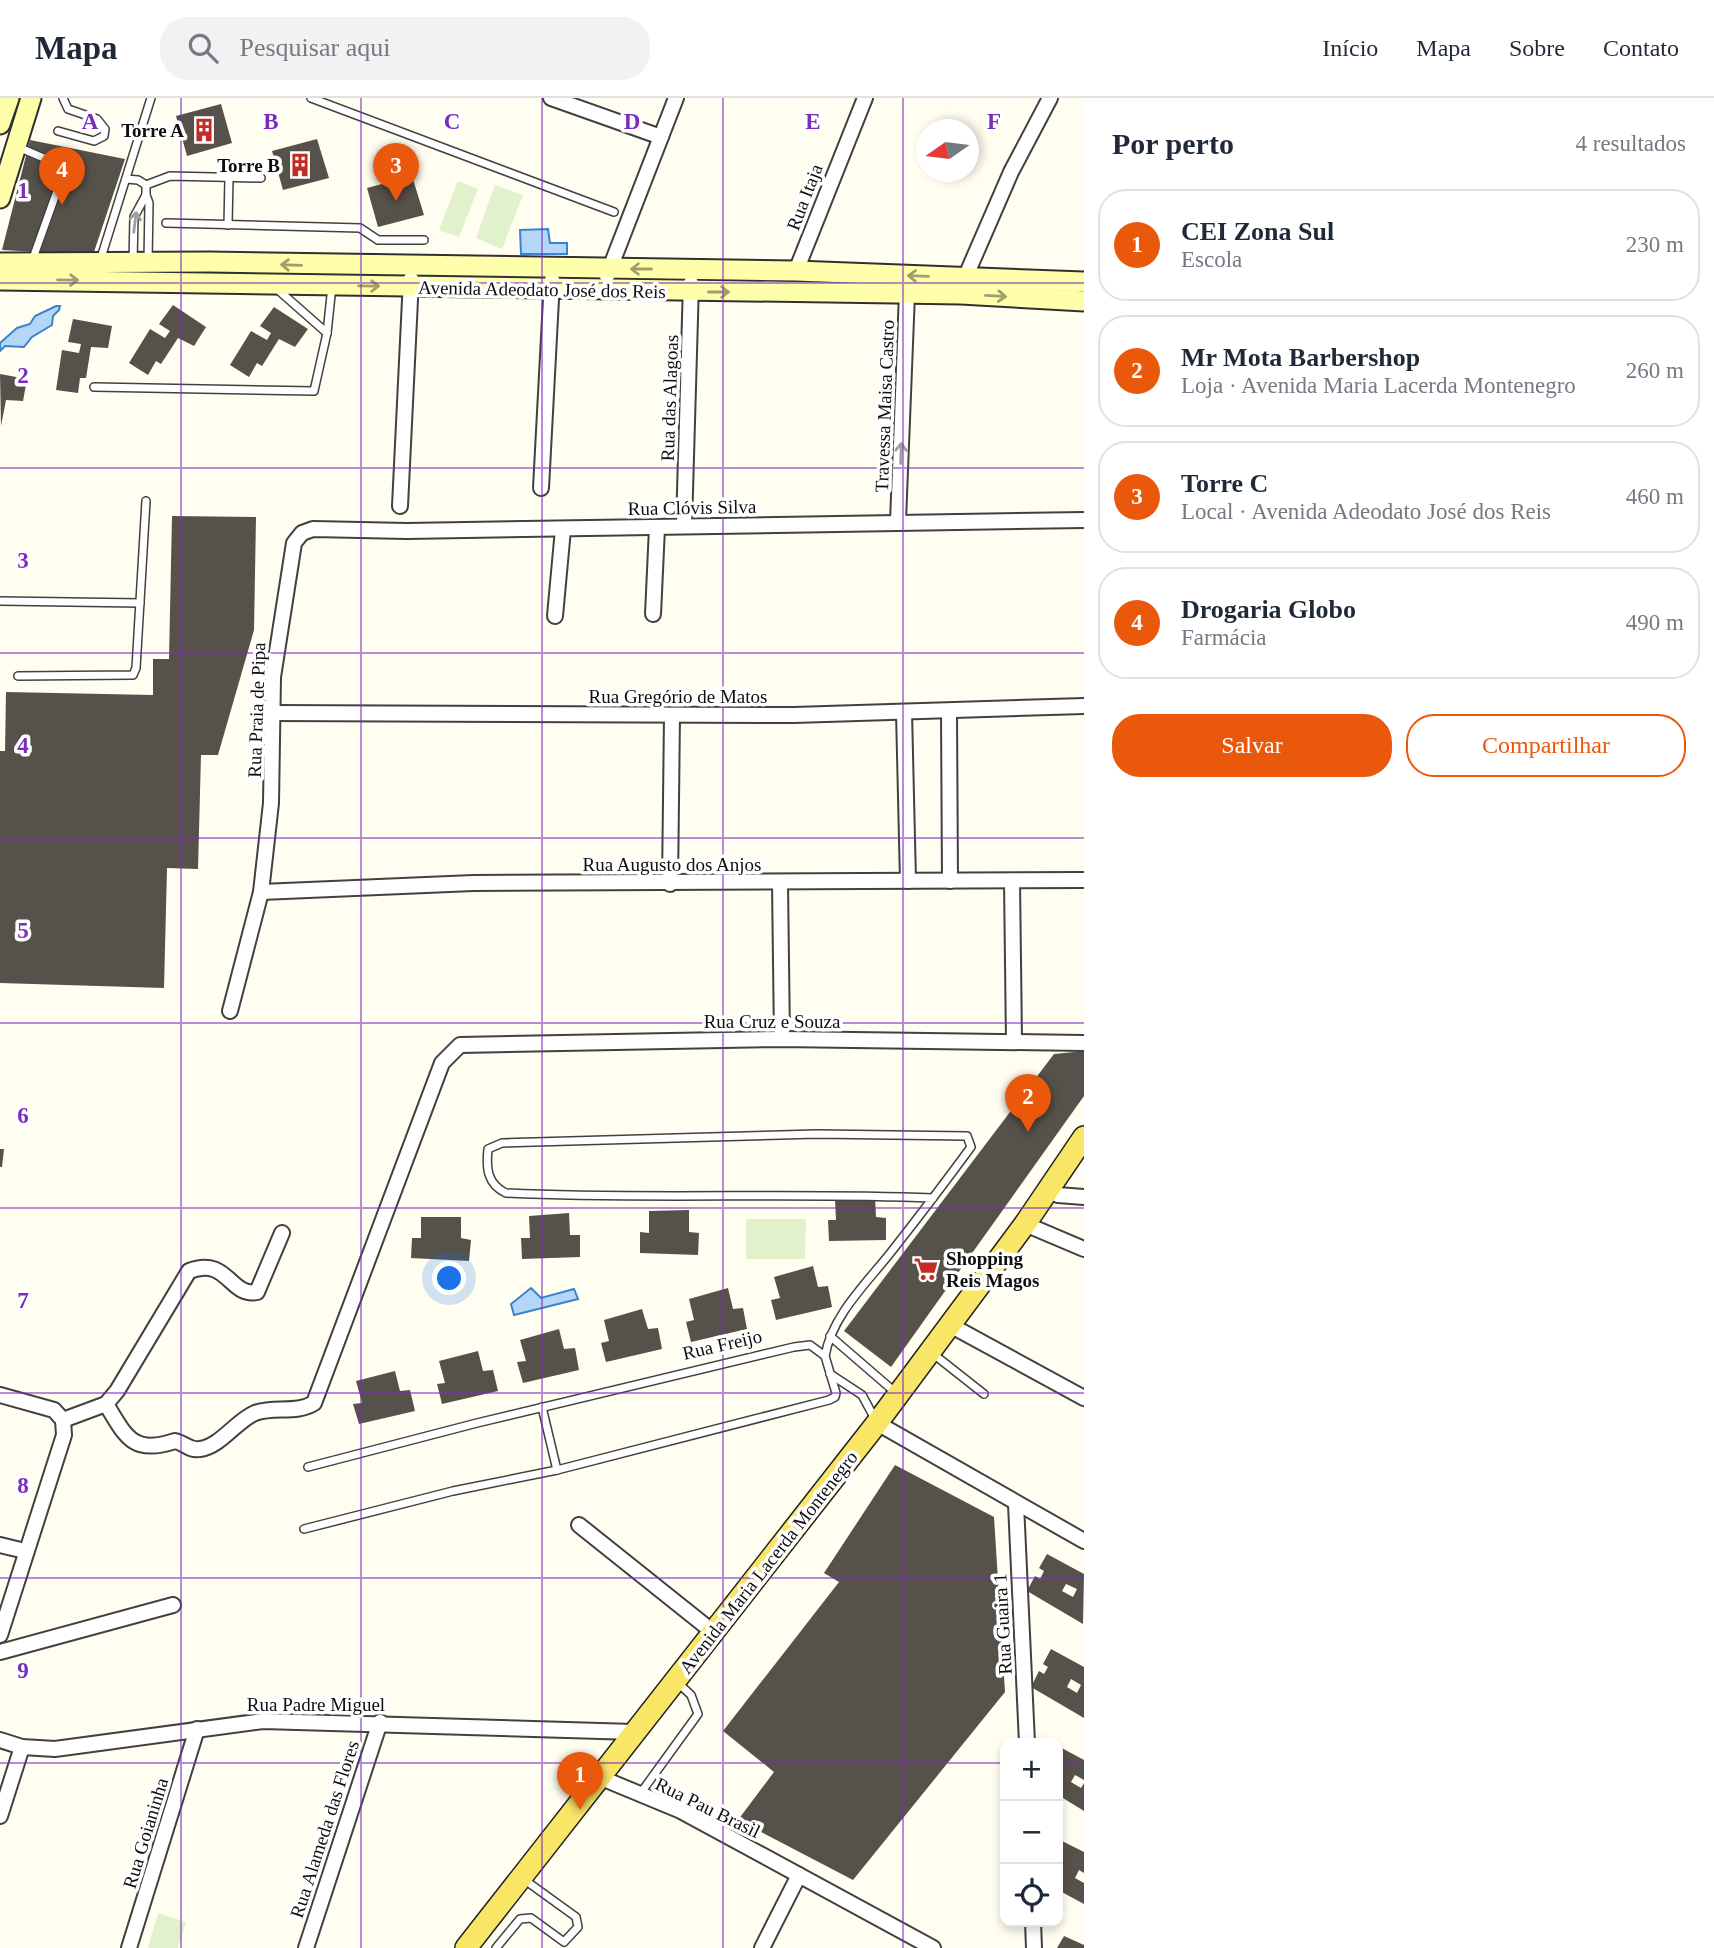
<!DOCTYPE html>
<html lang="pt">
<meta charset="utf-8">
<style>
body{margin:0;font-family:"Times New Roman",serif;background:#f2f2f3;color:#1f2937}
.controls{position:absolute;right:21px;bottom:21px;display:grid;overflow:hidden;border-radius:14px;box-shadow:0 4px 10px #0003}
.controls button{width:63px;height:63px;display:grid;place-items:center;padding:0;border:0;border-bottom:2px solid #e0e1e3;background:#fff;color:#1f2937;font:35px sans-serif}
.compass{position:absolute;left:916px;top:21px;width:63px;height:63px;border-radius:50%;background:#fff;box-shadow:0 4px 10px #0003;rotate:256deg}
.you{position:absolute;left:450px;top:1181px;width:24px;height:24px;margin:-18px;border:5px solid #fff;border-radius:50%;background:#1a73e8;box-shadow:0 0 0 10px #1a73e833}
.badge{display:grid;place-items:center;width:46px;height:46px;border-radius:50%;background:#ea580c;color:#fff;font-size:23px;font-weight:700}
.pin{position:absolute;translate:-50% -58px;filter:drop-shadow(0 2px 4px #0008)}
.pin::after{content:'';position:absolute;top:37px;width:24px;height:21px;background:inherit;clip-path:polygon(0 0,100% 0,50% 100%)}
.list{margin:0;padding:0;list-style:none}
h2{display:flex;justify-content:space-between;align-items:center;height:91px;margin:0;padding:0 28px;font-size:30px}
h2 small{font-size:23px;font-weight:400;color:#747a83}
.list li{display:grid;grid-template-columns:46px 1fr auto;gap:21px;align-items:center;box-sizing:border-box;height:112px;margin:0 14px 14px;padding:0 14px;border:2px solid #e0e1e3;border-radius:28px}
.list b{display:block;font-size:26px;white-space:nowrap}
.list p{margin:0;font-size:23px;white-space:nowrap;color:#747a83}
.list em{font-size:23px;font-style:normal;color:#747a83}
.actions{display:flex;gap:14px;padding:21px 28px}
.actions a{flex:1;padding:16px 0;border:2px solid #ea580c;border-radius:28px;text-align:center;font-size:24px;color:#ea580c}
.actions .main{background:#ea580c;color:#fff}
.icon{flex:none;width:38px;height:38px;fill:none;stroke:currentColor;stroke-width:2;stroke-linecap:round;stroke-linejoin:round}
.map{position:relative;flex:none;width:1084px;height:1850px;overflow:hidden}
header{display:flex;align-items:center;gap:42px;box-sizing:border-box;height:98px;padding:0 35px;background:#fff;border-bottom:2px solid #e0e1e3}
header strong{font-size:33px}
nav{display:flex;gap:38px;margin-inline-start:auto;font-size:24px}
.search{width:490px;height:63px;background:#f2f2f3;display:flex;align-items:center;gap:18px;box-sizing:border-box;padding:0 24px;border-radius:28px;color:#747a83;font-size:26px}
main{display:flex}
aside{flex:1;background:#fff}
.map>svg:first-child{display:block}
.pitch{fill:#e0f1cb}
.water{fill:#b4d7f7;stroke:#3a83ce;stroke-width:2}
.building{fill:#57514b;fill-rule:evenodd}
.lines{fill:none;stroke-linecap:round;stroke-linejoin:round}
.lane-casing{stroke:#414141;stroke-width:10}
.street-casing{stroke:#414141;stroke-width:18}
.secondary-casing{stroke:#303030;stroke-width:23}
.primary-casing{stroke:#1f1f1f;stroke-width:24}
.lane{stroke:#fff;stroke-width:7}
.street{stroke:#fff;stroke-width:14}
.secondary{stroke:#ffffab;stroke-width:19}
.primary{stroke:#f9e566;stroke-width:21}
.oneway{stroke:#9f9f9f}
.oneway2{stroke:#9f9f6c}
.grid{fill:none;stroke:#7b2cbf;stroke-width:2;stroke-opacity:0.55}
.labels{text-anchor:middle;stroke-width:7;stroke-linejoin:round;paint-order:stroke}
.poi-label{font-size:19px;font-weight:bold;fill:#0e0e0e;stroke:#fff;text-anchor:end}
.street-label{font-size:19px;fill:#0e0e0e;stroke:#fff}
.grid-label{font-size:23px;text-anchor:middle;font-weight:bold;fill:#7b2cbf;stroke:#fff;stroke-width:7;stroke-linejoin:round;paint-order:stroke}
</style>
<header>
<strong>Mapa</strong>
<div class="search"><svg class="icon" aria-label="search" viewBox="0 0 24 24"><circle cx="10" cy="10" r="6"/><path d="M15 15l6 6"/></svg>Pesquisar aqui</div>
<nav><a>Início</a><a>Mapa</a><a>Sobre</a><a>Contato</a></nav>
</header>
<main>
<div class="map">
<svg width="1084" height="1850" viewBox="0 0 1084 1850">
<rect width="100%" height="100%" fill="#fffef0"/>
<g class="pitch">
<path d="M 458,83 L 478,91 L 459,139 L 439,132 Z"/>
<path d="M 495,87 L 523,97 L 502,151 L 476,140 Z"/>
<path d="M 746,1121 L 806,1121 L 805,1161 L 746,1161 Z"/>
<path d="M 158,1815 L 186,1824 L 178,1850 L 148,1850 Z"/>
</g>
<g class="water">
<path d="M 548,131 L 550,145 L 567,145 L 567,156 L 521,156 L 520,132 Z"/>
<path d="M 56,208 L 60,208 L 59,212 L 53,218 L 52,227 L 32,239 L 24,249 L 5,248 L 0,253 L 0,245 L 17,230 L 30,226 L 35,218 Z"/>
<path d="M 531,1190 L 541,1200 L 574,1191 L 578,1201 L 514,1217 L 511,1206 Z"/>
</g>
<g class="building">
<path d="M 221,6 L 232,45 L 187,58 L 176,18 Z"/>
<path d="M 317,41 L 329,80 L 283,92 L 272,53 Z"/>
<path d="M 30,42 L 125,61 L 93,157 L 2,152 Z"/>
<path d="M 412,78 L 424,117 L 378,129 L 367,90 Z"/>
<path d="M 173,207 L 206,229 L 194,248 L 178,240 L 161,266 L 156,263 L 148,277 L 129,265 L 150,231 L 165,240 L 170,233 L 159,226 Z"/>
<path d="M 274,209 L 308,231 L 295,249 L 279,241 L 262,268 L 257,265 L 249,279 L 230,267 L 251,233 L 267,242 L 271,235 L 260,228 Z"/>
<path d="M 73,221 L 112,228 L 108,250 L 91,249 L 86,280 L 80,280 L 78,295 L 56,292 L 62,252 L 79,255 L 81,246 L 68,244 Z"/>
<path d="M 0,276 L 27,281 L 23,303 L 6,302 L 1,328 Z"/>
<path d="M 172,418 L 256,419 L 254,532 L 218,657 L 201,657 L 198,771 L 167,770 L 164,890 L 0,885 L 0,653 L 5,653 L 6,594 L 153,597 L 153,561 L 169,561 Z"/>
<path d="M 1084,953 L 1084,998 L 891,1269 L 844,1233 L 1054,956 Z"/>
<path d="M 0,1051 L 4,1051 L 2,1069 L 0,1069 Z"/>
<path d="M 875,1098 L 876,1119 L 886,1120 L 886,1142 L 829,1143 L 828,1122 L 836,1122 L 835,1101 Z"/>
<path d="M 689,1112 L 689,1134 L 699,1135 L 698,1157 L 640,1155 L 640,1134 L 649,1135 L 649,1113 Z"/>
<path d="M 569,1115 L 570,1137 L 580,1137 L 580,1159 L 522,1161 L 521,1140 L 530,1140 L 529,1118 Z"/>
<path d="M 421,1119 L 461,1119 L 461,1140 L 471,1142 L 469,1163 L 411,1160 L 412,1140 L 421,1140 Z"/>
<path d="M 813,1168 L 818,1189 L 828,1188 L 832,1209 L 776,1222 L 771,1202 L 780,1200 L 774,1179 Z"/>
<path d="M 728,1190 L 733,1211 L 743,1210 L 747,1231 L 691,1244 L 686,1224 L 694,1222 L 689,1201 Z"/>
<path d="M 642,1211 L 648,1231 L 658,1230 L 662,1251 L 606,1264 L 601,1245 L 609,1243 L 604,1222 Z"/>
<path d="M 559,1231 L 564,1251 L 575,1250 L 579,1272 L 523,1285 L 517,1264 L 526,1263 L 520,1242 Z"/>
<path d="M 478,1253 L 483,1273 L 493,1272 L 498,1293 L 442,1306 L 437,1286 L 445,1285 L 439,1263 Z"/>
<path d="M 395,1273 L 400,1293 L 410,1292 L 415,1313 L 359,1326 L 353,1306 L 362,1305 L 356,1283 Z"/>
<path d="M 895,1367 L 994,1419 L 1005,1594 L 853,1782 L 738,1722 L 774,1674 L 723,1633 L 839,1484 L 824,1475 Z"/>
<path d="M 1047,1456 L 1084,1476 L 1083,1526 L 1027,1493 L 1035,1478 L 1040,1481 L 1044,1473 L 1039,1470 ZM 1066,1486 L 1077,1491 L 1073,1499 L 1062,1493 Z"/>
<path d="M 1051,1551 L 1084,1569 L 1084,1620 L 1031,1589 L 1039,1573 L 1044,1576 L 1048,1569 L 1043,1566 ZM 1071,1581 L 1081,1587 L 1077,1595 L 1067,1589 Z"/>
<path d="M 1058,1648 L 1084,1662 L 1084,1682 L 1075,1677 L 1071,1684 L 1081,1690 L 1084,1685 L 1084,1713 L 1058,1697 Z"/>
<path d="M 1060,1742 L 1084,1754 L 1084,1775 L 1079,1772 L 1075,1780 L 1084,1785 L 1084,1806 L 1058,1792 Z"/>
<path d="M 1064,1838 L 1084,1847 L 1084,1850 L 1057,1850 Z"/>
</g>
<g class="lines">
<g class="lane-casing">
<g id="lane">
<path d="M 311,0 L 614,114"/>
<path d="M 58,33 L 94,43 L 104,38 L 105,31 L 97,21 L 68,11 L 63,0"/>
<path d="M 18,49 L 53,64 L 62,79 L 32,163"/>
<path d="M 126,81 L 138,82 L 146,87"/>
<path d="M 146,87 L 170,78 L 261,80"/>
<path d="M 146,97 L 149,105 L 148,164"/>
<path d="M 166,125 L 360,130 L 378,142 L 424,142"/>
<path d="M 228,127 L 229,80"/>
<path d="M 100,163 L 151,0"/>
<path d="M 133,164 L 134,119 L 146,97 L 146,87"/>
<path d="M 277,191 L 327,235"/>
<path d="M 94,289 L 314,293 L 327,235 L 332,188"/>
<path d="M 0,503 L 140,505"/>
<path d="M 18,578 L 133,577 L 136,570 L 146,403"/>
<path d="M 830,1238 L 896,1295"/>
<path d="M 932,1255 L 984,1296"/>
<path d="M 825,1258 C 832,1216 870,1182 895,1149 C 921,1116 946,1083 971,1049 L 967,1038 L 817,1036 L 502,1045 L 488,1051 C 486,1070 487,1086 506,1095 C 648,1102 791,1094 933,1100"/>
<path d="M 830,1276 L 862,1297 L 875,1321"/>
<path d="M 542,1309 L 557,1372"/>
<path d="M 304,1431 L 453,1393 L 557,1372 L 829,1302 L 835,1299 L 836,1295 L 825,1258 L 810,1247 L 794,1249 L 477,1325 L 308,1369"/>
<path d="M 640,1696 L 698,1616 L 691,1597 L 677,1584"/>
<path d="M 496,1850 L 520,1821 L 531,1820 L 564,1844 L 578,1829 L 576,1819 L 522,1780"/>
</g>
</g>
<g class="street-casing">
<g id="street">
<path d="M 551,0 L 661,39"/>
<path d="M 796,173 L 865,0"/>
<path d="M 607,178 L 676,0"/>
<path d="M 962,187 L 1011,74 L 1050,0"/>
<path d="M 541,390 L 552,182"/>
<path d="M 400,408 L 411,181"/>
<path d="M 898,423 L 907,195"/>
<path d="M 684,428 L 691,185"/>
<path d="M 653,516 L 657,430"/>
<path d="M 555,518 L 563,431"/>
<path d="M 904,614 L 908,783"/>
<path d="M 949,614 L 950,783"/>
<path d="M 271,615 L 794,617 L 1084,608"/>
<path d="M 1012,783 L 1014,944"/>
<path d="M 780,785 L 782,941"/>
<path d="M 670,786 L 672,618"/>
<path d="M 261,794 L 473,785 L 1084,782"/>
<path d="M 230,913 L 261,794 L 271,705 L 273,579 L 294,445 L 302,435 L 313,431 L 407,433 L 1084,422"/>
<path d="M 1048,1093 L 1058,1097 L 1084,1099"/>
<path d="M 1025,1126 L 1084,1151"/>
<path d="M 950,1227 L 1084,1300"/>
<path d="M 0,1297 L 54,1312 L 63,1322"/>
<path d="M 106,1306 C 126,1339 133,1357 175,1343 C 185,1345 189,1353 200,1351 C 221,1348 236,1323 255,1315 C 274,1308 297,1316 314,1305 L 442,965 L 460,947 L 782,941 L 1084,945"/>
<path d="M 63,1322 L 106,1306 L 117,1293 L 189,1173 C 228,1158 229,1199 257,1194 L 282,1135"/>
<path d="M 877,1325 L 1084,1443"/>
<path d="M 1016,1406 L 1027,1645"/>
<path d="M 579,1427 L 713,1534"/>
<path d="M 0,1447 L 25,1453"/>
<path d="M 0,1537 L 64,1337 L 63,1322"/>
<path d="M 0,1554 L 173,1507"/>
<path d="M 0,1642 L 22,1649 L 55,1651 L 263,1623 L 634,1634"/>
<path d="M 599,1679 L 681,1713 L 933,1850"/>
<path d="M 0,1718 L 22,1649"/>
<path d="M 1033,1824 L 1034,1850"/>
<path d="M 129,1850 L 197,1631"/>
<path d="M 306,1850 L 380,1624"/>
<path d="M 762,1850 L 799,1777"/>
</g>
</g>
<g class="secondary-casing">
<g id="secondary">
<path d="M 0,26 L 9,0"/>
<path d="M 0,100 L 31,0"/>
<path d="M 0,165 L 209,164 L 796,173 L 1084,184"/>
<path d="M 0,182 L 961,196 L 1084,203"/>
</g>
</g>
<g class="primary-casing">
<path id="primary" d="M 466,1850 L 877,1325 L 1025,1126 L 1084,1039"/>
</g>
<use href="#lane" class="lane"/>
<use href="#street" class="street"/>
<use href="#secondary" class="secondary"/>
<use href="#primary" class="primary"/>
</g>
<defs><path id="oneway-shaft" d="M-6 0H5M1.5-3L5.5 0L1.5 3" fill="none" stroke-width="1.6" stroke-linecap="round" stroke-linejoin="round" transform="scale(1.75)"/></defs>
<g class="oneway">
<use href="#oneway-shaft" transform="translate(135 124) rotate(-83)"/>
<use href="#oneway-shaft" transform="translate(901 355) rotate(-88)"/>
</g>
<g class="oneway2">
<use href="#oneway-shaft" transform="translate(291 167) rotate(-178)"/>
<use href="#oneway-shaft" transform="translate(641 171) rotate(-180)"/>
<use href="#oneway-shaft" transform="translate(918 178) rotate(-178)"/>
<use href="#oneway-shaft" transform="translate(68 182) rotate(1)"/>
<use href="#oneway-shaft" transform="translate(369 188) rotate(1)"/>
<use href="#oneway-shaft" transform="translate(719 194)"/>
<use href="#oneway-shaft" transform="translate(996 198) rotate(3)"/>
</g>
<path class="grid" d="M 181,0 L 181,1850M 361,0 L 361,1850M 542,0 L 542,1850M 723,0 L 723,1850M 903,0 L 903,1850M 0,185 L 1084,185M 0,370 L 1084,370M 0,555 L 1084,555M 0,740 L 1084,740M 0,925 L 1084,925M 0,1110 L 1084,1110M 0,1295 L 1084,1295M 0,1480 L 1084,1480M 0,1665 L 1005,1665M 1058,1665 L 1084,1665"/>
<defs>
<g id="building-bare" transform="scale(1.89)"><path d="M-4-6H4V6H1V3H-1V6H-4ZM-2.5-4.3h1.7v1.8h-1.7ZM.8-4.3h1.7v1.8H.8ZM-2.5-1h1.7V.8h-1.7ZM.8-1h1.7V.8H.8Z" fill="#c02e25" stroke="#fff" stroke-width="2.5" paint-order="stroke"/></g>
<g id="supermarket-bare" transform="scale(1.89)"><path d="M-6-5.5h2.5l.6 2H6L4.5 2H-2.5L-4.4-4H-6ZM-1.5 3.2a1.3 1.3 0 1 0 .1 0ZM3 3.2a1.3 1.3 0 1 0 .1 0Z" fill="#c02e25" stroke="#fff" stroke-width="2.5" paint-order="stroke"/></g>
</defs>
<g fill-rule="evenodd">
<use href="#building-bare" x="204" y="32"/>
<use href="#building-bare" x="300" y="67"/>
<use href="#supermarket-bare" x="926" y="1171"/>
</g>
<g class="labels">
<g class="poi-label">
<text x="184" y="39">Torre A</text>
<text x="280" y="74">Torre B</text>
<text x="946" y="1167" text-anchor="start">Shopping<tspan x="946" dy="22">Reis Magos</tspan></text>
</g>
<g class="street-label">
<text transform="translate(804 99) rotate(-69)" y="7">Rua Itaja</text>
<text transform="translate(542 191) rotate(1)" y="7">Avenida Adeodato José dos Reis</text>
<text transform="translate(669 300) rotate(-88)" y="7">Rua das Alagoas</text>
<text transform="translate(884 308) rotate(-88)" y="7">Travessa Maisa Castro</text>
<text transform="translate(692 409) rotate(-1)" y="7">Rua Clóvis Silva</text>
<text x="678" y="605">Rua Gregório de Matos</text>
<text transform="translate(256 612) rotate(-88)" y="7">Rua Praia de Pipa</text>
<text x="672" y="773">Rua Augusto dos Anjos</text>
<text x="772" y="930">Rua Cruz e Souza</text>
<text transform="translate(722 1246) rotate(-13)" y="7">Rua Freijo</text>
<text transform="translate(768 1464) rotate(-52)" y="7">Avenida Maria Lacerda Montenegro</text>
<text transform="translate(1002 1526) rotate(-93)" y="7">Rua Guaira 1</text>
<text x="316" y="1613">Rua Padre Miguel</text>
<text transform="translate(708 1709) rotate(26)" y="7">Rua Pau Brasil</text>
<text transform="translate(324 1731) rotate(-72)" y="7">Rua Alameda das Flores</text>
<text transform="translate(145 1735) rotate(-73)" y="7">Rua Goianinha</text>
</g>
</g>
<g class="grid-label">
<text x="90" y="31">A</text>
<text x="271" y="31">B</text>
<text x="452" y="31">C</text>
<text x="632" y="31">D</text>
<text x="813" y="31">E</text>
<text x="994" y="31">F</text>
<text x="23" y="100">1</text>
<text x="23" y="285">2</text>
<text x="23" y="470">3</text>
<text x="23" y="655">4</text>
<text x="23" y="840">5</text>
<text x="23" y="1025">6</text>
<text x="23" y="1210">7</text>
<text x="23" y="1395">8</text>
<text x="23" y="1580">9</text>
</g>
</svg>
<div class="controls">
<button>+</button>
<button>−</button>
<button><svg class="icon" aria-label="locate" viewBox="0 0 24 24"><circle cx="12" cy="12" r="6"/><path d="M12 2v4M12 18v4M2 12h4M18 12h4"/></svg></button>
</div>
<svg class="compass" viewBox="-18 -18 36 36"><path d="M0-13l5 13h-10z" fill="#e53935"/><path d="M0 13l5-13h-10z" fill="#747a83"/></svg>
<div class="you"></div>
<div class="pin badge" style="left:580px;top:1712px">1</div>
<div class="pin badge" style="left:1028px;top:1034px">2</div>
<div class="pin badge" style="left:396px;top:103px">3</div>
<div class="pin badge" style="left:62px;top:107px">4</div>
</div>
<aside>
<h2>Por perto<small>4 resultados</small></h2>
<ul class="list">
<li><span class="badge">1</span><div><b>CEI Zona Sul</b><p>Escola</p></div><em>230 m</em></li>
<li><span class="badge">2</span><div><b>Mr Mota Barbershop</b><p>Loja · Avenida Maria Lacerda Montenegro</p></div><em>260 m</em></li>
<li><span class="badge">3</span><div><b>Torre C</b><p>Local · Avenida Adeodato José dos Reis</p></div><em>460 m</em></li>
<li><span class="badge">4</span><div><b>Drogaria Globo</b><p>Farmácia</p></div><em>490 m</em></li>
</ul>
<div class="actions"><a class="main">Salvar</a><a>Compartilhar</a></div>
</aside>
</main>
